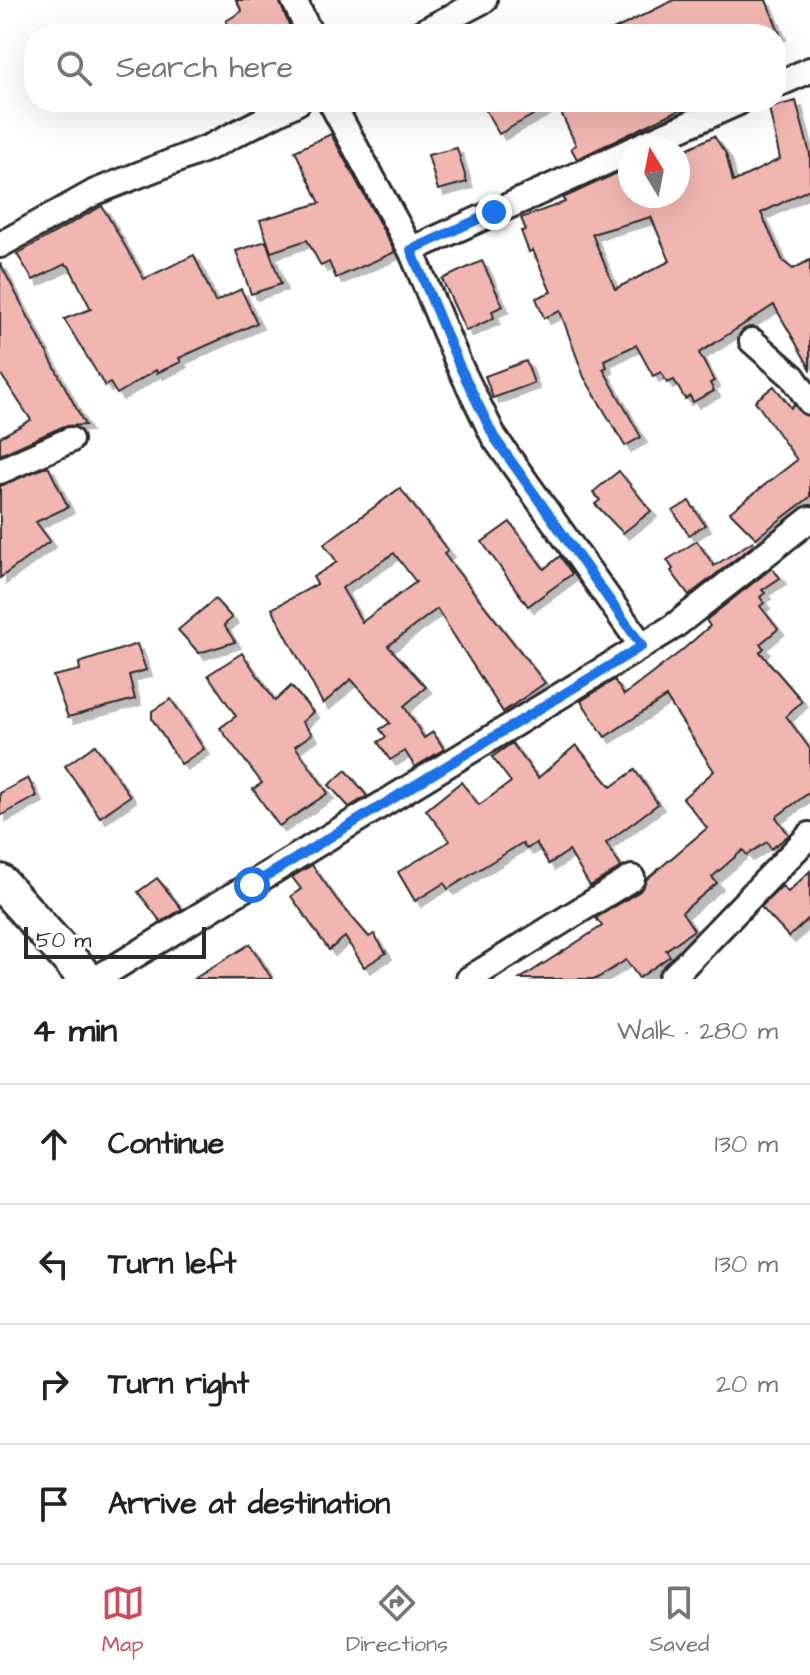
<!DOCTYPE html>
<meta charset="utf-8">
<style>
body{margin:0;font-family:"Architects Daughter",sans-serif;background:#f2f2f2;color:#222}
.compass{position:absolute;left:618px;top:136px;width:72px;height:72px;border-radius:50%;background:#fff;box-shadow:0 8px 32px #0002;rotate:350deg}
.scale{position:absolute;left:24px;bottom:20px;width:182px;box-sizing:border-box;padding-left:8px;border:4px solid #2b2b2b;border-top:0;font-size:22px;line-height:28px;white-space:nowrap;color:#2b2b2b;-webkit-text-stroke:6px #fff;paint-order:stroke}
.stop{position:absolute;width:24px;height:24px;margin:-18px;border:6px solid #1a73e8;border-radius:50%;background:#fff}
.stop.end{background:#1a73e8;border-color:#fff;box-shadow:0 2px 8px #0008}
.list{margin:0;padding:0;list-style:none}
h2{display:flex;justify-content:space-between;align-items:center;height:104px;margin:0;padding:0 32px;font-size:34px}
h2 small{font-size:26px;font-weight:400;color:#767676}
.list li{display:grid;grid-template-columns:52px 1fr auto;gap:24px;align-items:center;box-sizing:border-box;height:120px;padding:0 32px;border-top:2px solid #e0e0e0}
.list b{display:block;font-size:30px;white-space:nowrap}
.list em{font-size:26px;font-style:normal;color:#767676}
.icon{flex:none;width:44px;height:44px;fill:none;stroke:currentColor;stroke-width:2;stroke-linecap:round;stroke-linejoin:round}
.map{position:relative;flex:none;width:810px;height:979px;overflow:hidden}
.search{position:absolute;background:#fff;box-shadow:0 8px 32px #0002;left:24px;right:24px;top:24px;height:88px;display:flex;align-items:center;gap:20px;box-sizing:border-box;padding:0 28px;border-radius:32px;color:#767676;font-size:30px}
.sheet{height:584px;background:#fff}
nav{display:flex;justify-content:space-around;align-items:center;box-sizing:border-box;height:112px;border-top:2px solid #e0e0e0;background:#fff;font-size:22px;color:#767676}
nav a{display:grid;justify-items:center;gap:4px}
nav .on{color:#d1495b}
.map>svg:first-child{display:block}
.building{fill:#f2b6b1;stroke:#2b2b2b;stroke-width:2;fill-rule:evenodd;filter:url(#shadow)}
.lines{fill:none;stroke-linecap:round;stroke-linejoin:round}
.street-casing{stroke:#2b2b2b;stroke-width:30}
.secondary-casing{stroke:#2b2b2b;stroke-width:40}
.street{stroke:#fff;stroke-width:24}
.secondary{stroke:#fff;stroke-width:34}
.route{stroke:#1a73e8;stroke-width:10}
</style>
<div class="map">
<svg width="810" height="979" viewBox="0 0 810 979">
<defs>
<filter id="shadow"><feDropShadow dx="6" dy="6" stdDeviation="0" flood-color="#0004"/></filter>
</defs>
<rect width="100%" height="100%" fill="#fff"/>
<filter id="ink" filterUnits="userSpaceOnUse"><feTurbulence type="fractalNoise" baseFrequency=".0125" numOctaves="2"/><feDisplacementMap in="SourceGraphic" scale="16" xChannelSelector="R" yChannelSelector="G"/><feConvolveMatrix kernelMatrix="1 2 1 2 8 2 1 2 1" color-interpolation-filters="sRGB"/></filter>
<g filter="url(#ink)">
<g class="building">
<path d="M 236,0 L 279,0 L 290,27 L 279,34 L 233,34 L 226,21 L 242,11 Z"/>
<path d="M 674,0 L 766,0 L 780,34 L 605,34 Z"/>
<path d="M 796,101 L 810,154 L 810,189 L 761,213 L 783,261 L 793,269 L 810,260 L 810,368 L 774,305 L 699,353 L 714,381 L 710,383 L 714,391 L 693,402 L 690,396 L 685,399 L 674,380 L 667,383 L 661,372 L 653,376 L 636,345 L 604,360 L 607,367 L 603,369 L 641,437 L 625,446 L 584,377 L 560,311 L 544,318 L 536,298 L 551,292 L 533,250 L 529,252 L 521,231 L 526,230 L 521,218 L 565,202 L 563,198 L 630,167 L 630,196 L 678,196 L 678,153 L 714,136 L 726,154 L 733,182 L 780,159 L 769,108 ZM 651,217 L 670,261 L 615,289 L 592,234 Z"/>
<path d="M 481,102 L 556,102 L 499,134 Z"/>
<path d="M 556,102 L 696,102 L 577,159 L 571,148 L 576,145 Z"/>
<path d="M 331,134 L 395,252 L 336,278 L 329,262 L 321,266 L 307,240 L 271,252 L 260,220 L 320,203 L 295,151 Z"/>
<path d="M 457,148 L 467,182 L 438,190 L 428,155 Z"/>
<path d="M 102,206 L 144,279 L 194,255 L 215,302 L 241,289 L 257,323 L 179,358 L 181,362 L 157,373 L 156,370 L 117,394 L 110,383 L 105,386 L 64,319 L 91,309 L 69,266 L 65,264 L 33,280 L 17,254 Z"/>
<path d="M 266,241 L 281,284 L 251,294 L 236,251 Z"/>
<path d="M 482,261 L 503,306 L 492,311 L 494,318 L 466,331 L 442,279 Z"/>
<path d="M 0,263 L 85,425 L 64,426 L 0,455 L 0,437 L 31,420 L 0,373 Z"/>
<path d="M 526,361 L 534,383 L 493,398 L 485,376 Z"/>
<path d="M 774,386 L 791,408 L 794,405 L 810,417 L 810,497 L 756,538 L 730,512 L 797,460 L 755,401 Z"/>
<path d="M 48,466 L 68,507 L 36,522 L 50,541 L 0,578 L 0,486 Z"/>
<path d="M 619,471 L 651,511 L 623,533 L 595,504 L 600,500 L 593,492 Z"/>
<path d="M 400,488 L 448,551 L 444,554 L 545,683 L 503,712 L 437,609 L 388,646 L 426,687 L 404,706 L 424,738 L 433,732 L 444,749 L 415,767 L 405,751 L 390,760 L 378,742 L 386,737 L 380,729 L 390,723 L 351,679 L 323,704 L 272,609 L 317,584 L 313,577 L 337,562 L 324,544 ZM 394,553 L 416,582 L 362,622 L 342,588 Z"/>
<path d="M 689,501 L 705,525 L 689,535 L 673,511 Z"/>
<path d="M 510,522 L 544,569 L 560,556 L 572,574 L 528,606 L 482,542 Z"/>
<path d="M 697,541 L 714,566 L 753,541 L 755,544 L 689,595 L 671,571 L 673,569 L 667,560 Z"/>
<path d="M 772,568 L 780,578 L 762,590 L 765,593 L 760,597 L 764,603 L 760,606 L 778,629 L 760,644 L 764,648 L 760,652 L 802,701 L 786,716 L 810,749 L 810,792 L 776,817 L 789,835 L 771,849 L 767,842 L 747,855 L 743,850 L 712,877 L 717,883 L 682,912 L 694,930 L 666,950 L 670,956 L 639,978 L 626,960 L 596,979 L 520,979 L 602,926 L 596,918 L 640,891 L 647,879 L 707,828 L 683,798 L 714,771 L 666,697 L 605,737 L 581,701 L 614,680 L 624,695 L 680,652 L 710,626 L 706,620 Z"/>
<path d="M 215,599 L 232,618 L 224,625 L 235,642 L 199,653 L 178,630 Z"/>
<path d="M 137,644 L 146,670 L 129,675 L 135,699 L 68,717 L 53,676 L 80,670 L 79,663 Z"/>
<path d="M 242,653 L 275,701 L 291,686 L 313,712 L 302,722 L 312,734 L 295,746 L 328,793 L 279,826 L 253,789 L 262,783 L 220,728 L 236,716 L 208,675 Z"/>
<path d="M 171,699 L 204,749 L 181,764 L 152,719 L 152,711 Z"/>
<path d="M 512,743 L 538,778 L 576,745 L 611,787 L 635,770 L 658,804 L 606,843 L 621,867 L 590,886 L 569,851 L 549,864 L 536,843 L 527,849 L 522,843 L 448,889 L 444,883 L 415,901 L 398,872 L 450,841 L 426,810 L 461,782 L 479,805 L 511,782 L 492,757 Z"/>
<path d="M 95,745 L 130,796 L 100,817 L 65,766 Z"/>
<path d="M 346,770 L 367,796 L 349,807 L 329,785 Z"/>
<path d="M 28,778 L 37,796 L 0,816 L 0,793 Z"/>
<path d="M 312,865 L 337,900 L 369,937 L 374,934 L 386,953 L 364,967 L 345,937 L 329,950 L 291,896 L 301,889 L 292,877 Z"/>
<path d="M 810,871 L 810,917 L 789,937 L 761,907 L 782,886 L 788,892 Z"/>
<path d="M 157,878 L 182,909 L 161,922 L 138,892 Z"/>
<path d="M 250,944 L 272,979 L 194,979 Z"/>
</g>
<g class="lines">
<g class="street-casing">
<g id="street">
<path d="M 294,0 L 310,34"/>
<path d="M 419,34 L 484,0"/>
<path d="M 776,85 L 810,70"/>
<path d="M 331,102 L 411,250 L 459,365 L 494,437 L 642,646"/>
<path d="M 636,148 L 739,102"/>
<path d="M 0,245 L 95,192 L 210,147 L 298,102"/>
<path d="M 411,250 L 630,151"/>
<path d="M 752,341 L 793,377 L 810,402"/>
<path d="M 0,471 L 70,440"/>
<path d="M 96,979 L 673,627 L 810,519"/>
<path d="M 469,979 L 632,878"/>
<path d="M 671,979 L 810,835"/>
</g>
</g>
<g class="secondary-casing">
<path id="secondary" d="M 0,882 L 87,979"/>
</g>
<use href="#street" class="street"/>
<use href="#secondary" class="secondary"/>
</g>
</g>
<g class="lines" filter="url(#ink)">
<path class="route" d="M 252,885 L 642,646 L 494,437 L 459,365 L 411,250 L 494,212"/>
</g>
</svg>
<svg class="compass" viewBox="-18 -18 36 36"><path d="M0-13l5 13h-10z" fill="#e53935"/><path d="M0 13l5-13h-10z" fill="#767676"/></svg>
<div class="scale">50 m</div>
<div class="stop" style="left:252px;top:885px"></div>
<div class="stop end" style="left:494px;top:212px"></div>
<div class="search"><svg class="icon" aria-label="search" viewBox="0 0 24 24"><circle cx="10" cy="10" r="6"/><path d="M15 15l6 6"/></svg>Search here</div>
</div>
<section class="sheet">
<h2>4 min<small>Walk · 280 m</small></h2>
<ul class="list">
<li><svg class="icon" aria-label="ahead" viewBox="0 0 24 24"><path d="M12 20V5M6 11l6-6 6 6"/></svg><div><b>Continue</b></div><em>130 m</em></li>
<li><svg class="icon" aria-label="left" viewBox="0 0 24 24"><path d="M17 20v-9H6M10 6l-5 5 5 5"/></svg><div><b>Turn left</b></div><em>130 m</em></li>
<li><svg class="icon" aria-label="right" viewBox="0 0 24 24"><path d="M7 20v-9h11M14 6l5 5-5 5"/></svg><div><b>Turn right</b></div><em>20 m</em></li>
<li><svg class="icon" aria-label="arrive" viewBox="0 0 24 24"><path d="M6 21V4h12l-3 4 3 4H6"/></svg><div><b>Arrive at destination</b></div></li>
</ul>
</section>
<nav>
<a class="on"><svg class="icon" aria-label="map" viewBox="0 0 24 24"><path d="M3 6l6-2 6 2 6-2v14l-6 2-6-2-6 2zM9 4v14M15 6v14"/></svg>Map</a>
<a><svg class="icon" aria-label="directions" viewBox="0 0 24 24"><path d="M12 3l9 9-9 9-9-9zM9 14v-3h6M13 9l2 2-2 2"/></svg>Directions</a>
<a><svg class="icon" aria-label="saved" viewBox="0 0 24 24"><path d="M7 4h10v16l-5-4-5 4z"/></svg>Saved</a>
</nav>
